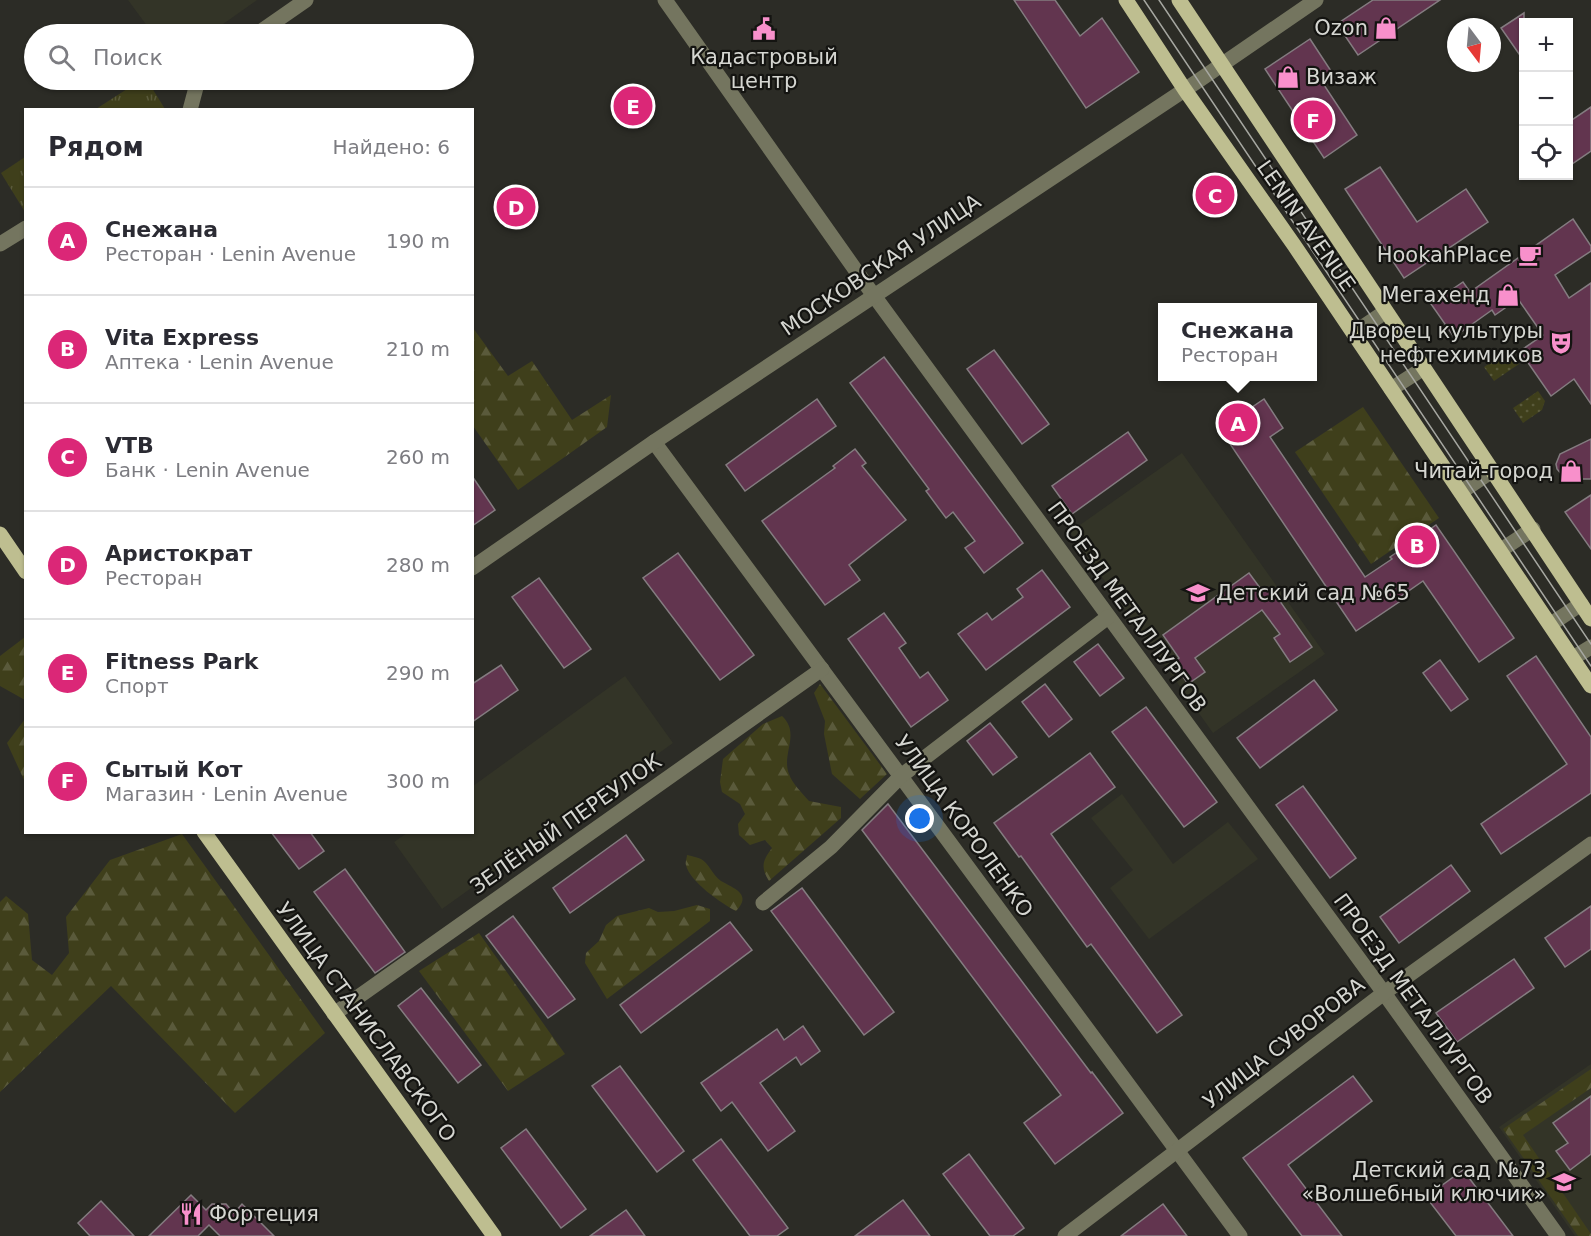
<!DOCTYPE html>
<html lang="ru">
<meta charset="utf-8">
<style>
body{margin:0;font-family:"DejaVu Sans",sans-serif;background:#f7f7f7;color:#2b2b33}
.controls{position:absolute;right:18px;top:18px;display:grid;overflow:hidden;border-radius:0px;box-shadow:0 2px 4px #0004}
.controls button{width:54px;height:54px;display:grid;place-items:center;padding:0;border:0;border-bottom:2px solid #e1e1e2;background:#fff;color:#2b2b33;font:30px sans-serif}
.compass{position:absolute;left:1447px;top:18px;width:54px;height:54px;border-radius:50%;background:#fff;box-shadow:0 2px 4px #0004;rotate:164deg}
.you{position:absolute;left:920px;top:819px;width:21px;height:21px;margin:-15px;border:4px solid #fff;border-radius:50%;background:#1a73e8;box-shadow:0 0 0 9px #1a73e833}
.badge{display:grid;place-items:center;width:39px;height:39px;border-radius:50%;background:#db2777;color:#fff;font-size:20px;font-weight:700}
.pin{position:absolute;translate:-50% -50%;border:3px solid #fff;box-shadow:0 2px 6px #0006}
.popup{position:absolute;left:1158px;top:303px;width:159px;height:78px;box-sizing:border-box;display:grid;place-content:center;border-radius:0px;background:#fff;filter:drop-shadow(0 2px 4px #0005);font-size:20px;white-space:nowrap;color:#7c7c81}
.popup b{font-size:22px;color:#2b2b33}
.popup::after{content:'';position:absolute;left:50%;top:100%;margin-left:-12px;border:12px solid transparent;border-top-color:#fff}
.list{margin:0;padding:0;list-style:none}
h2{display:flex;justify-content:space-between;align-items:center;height:78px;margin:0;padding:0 24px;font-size:26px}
h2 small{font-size:20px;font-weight:400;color:#7c7c81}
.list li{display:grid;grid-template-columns:39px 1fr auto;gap:18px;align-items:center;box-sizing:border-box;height:108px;padding:0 24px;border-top:2px solid #e1e1e2}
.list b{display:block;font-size:22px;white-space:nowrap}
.list p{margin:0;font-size:20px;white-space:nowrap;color:#7c7c81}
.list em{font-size:20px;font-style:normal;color:#7c7c81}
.icon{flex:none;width:33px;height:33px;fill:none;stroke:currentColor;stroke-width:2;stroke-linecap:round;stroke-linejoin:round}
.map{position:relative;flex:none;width:1591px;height:1236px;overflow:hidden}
.search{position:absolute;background:#fff;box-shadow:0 2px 4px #0004;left:24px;top:24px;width:450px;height:66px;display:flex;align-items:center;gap:15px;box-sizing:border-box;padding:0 21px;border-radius:33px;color:#7c7c81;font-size:22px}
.panel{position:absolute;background:#fff;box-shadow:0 2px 4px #0004;left:24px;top:108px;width:450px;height:726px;border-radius:0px}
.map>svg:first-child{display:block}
.built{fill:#333427}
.grass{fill:url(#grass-dots)}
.forest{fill:url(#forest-firs)}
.park{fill:url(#park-tufts)}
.building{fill:#62354f;stroke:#847c80;stroke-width:1.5}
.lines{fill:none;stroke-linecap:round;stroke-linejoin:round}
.minor{stroke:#74755f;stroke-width:15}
.major{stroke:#bebe90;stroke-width:15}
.tram{stroke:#a6a7a1;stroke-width:1.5}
.labels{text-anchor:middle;stroke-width:4.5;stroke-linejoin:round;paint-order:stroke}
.poi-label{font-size:21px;fill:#d5d6d1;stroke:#141411;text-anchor:end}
.street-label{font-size:21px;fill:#d5d6d1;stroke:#141411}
</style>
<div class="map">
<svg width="1591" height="1236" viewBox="0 0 1591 1236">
<defs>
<pattern id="grass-dots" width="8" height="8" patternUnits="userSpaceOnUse" patternTransform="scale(1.5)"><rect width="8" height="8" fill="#3f3f1b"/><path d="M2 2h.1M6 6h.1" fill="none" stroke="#5a5a3b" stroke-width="1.8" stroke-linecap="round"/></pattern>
<pattern id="forest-firs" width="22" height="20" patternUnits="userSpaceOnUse" patternTransform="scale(1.5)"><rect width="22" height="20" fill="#3f3f1b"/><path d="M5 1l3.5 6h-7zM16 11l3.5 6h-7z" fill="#5a5a3b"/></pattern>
<pattern id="park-tufts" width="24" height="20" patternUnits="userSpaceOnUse" patternTransform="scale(1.5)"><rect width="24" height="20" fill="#3f3f1b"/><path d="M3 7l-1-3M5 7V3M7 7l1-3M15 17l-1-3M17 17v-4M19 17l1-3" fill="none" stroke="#5a5a3b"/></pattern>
</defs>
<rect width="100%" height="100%" fill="#2c2c26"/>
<g class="built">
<path d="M 128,0 L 257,0 L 209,34 L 153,34 Z"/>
<path d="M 1182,453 L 1325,654 L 1213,733 L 1070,532 Z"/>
<path d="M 625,676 L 673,743 L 442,909 L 394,842 L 407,833 L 472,832 L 473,786 Z"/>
<path d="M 1122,794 L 1173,864 L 1228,822 L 1258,859 L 1149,939 L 1110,888 L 1133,870 L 1091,818 Z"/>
<path d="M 1591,1064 L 1591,1236 L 1575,1236 L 1499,1127 Z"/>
</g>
<g class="grass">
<path d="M 1505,353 L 1513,355 L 1519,364 L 1494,381 L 1484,367 Z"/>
<path d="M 1538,391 L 1545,401 L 1542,410 L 1523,423 L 1513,408 Z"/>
</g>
<g class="forest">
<path d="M 473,328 L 508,376 L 532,361 L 572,420 L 611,395 L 607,427 L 518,490 L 473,426 Z"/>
<path d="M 1363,407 L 1439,518 L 1371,564 L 1295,452 Z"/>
<path d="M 25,637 L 25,700 L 0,686 L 0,656 Z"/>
<path d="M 820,684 L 887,774 L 860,799 L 832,774 L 824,734 L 825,721 L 814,693 Z"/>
<path d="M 782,716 C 801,734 781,753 789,774 C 792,783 802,793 809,801 L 841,807 L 841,818 L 769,881 C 760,867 763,860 772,848 L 765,840 L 750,845 L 739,835 L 738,824 L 745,814 L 740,804 L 722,792 L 720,782 L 723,759 L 763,724 Z"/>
<path d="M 25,719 L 25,782 L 7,743 Z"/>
<path d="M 182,834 L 325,1033 L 235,1113 L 111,986 L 0,1092 L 0,902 L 6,896 L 28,914 L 32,960 L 52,975 L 69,953 L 66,917 L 110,860 Z"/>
<path d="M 687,855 C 691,856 697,857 701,859 C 709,863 713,876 721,881 C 733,888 753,894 736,911 C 722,904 689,881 686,865 C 685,863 687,857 687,855 Z"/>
<path d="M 697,905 L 710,909 L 710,921 L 607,999 L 585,963 L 586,953 L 599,941 L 606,925 L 617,916 L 649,908 L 658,912 L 674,911 Z"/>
<path d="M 479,933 L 565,1054 L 508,1091 L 419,971 Z"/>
<path d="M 1591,1069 L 1591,1088 L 1523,1135 L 1591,1234 L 1591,1236 L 1578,1236 L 1503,1129 Z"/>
</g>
<g class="park">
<path d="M 141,80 L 147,80 L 165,109 L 96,109 Z"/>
<path d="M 25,157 L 25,212 L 1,173 Z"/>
</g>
<g class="building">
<path d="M 1014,0 L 1055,0 L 1080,36 L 1102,18 L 1139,72 L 1086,108 Z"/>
<path d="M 1373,0 L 1440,0 L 1358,55 L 1337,24 Z"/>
<path d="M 1524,13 L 1524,61 L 1501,28 Z"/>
<path d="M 1310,39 L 1333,74 L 1322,82 L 1357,135 L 1324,158 L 1265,69 Z"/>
<path d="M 1591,107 L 1591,151 L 1569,166 L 1569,122 Z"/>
<path d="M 1380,167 L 1417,222 L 1466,189 L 1488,222 L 1404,278 L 1345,189 Z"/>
<path d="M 1573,219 L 1591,246 L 1591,251 L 1555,275 L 1569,298 L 1591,283 L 1591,404 L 1574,379 L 1551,396 L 1520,351 L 1543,335 L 1518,299 L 1495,315 L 1492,310 L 1454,337 L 1431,304 L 1463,282 L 1470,292 Z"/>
<path d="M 994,350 L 1049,424 L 1022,444 L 967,369 Z"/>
<path d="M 884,357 L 1023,543 L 984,573 L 965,548 L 975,541 L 953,512 L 946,518 L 926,491 L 929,489 L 850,383 Z"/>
<path d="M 817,399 L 836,426 L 745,491 L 726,465 Z"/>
<path d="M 1264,399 L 1283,428 L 1270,437 L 1365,577 L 1392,559 L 1390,557 L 1436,525 L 1514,638 L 1479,662 L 1423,581 L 1400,597 L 1402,600 L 1356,631 L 1220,429 Z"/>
<path d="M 1128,432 L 1147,460 L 1072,514 L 1052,486 Z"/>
<path d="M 1591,439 L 1591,479 L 1569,479 L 1564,477 L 1557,469 L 1556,464 L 1560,454 Z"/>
<path d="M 855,449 L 866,463 L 862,466 L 906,520 L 849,565 L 860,580 L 825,605 L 762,521 L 835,468 L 833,466 Z"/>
<path d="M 472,476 L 495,510 L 472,526 Z"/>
<path d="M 1591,495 L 1591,549 L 1565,512 Z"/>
<path d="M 678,553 L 754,655 L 720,680 L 643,578 Z"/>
<path d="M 1042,570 L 1070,607 L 986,670 L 958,634 L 987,613 L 992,620 L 1023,597 L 1017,589 Z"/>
<path d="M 1249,573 L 1263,592 L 1270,587 L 1312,647 L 1290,662 L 1274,638 L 1280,634 L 1262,610 L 1195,658 L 1205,672 L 1188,684 L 1173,663 L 1179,658 L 1163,635 Z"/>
<path d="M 539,578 L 591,649 L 564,668 L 512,597 Z"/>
<path d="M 884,613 L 906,643 L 899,648 L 920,678 L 928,672 L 948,700 L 911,727 L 848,639 Z"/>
<path d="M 1098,644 L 1124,678 L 1100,696 L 1074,662 Z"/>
<path d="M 1536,656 L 1591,737 L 1591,793 L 1501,854 L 1481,824 L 1567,764 L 1507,676 Z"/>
<path d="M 1440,660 L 1468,699 L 1451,711 L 1423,673 Z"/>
<path d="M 501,665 L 518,690 L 472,722 L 472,684 Z"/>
<path d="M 1314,680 L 1337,710 L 1260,768 L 1237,738 Z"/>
<path d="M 1045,684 L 1072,719 L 1049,737 L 1022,702 Z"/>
<path d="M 1146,707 L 1217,802 L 1184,827 L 1112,732 Z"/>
<path d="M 990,723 L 1017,757 L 993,775 L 967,741 Z"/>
<path d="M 1090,753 L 1115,787 L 1051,834 L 1182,1015 L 1157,1033 L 1091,944 L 1087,947 L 1021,856 L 1019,857 L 994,823 Z"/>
<path d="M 1303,786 L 1356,858 L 1330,878 L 1276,805 Z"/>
<path d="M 888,804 L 1091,1073 L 1092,1072 L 1123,1113 L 1055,1164 L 1024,1123 L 1061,1095 L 862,830 Z"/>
<path d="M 271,832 L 310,832 L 324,851 L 299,869 Z"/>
<path d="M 626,835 L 644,860 L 570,913 L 553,888 Z"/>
<path d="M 1451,865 L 1470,891 L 1399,943 L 1380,917 Z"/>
<path d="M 345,869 L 405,952 L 375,973 L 314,892 Z"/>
<path d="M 802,888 L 894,1012 L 864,1035 L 771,911 Z"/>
<path d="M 1591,906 L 1591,949 L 1565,967 L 1545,938 Z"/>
<path d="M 513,916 L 575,999 L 548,1018 L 486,936 Z"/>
<path d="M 730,922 L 752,950 L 641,1033 L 620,1005 Z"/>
<path d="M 1514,959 L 1534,988 L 1457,1042 L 1436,1013 Z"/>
<path d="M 421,988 L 481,1065 L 458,1083 L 398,1006 Z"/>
<path d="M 803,1026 L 820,1051 L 801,1065 L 796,1057 L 760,1083 L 795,1131 L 768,1151 L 732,1102 L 721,1111 L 701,1083 L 777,1029 L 784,1040 Z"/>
<path d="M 620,1066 L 684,1151 L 657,1172 L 592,1086 Z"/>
<path d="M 1353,1076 L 1372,1101 L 1288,1165 L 1342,1236 L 1302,1236 L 1243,1158 Z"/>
<path d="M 1591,1096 L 1591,1154 L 1570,1170 L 1556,1151 L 1568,1143 L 1553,1123 Z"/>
<path d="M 526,1129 L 586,1209 L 561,1228 L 501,1148 Z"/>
<path d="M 721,1139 L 788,1228 L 777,1236 L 750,1236 L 693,1160 Z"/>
<path d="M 969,1154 L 1024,1228 L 1013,1236 L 990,1236 L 943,1174 Z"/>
<path d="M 1463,1170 L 1513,1236 L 1456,1236 L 1426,1197 Z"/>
<path d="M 191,1195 L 206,1210 L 212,1204 L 226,1204 L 234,1213 L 242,1204 L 274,1236 L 220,1236 L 209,1225 L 198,1236 L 149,1236 Z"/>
<path d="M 903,1200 L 930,1236 L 855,1236 Z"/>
<path d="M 101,1201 L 134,1236 L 90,1236 L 78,1223 Z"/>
<path d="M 1163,1204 L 1187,1236 L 1121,1236 Z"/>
<path d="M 626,1210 L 645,1236 L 590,1236 Z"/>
</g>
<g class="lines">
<g class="minor">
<path d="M 665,0 L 864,282 L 1384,993 L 1558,1236"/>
<path d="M 257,34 L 306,0"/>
<path d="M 190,110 L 198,80"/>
<path d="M 0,244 L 26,228"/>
<path d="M 1354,333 L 1385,312"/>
<path d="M 1391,389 L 1424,368"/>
<path d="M 654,442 L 1240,1236"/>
<path d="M 1461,492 L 1492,471"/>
<path d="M 1501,550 L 1533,529"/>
<path d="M 472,568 L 654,442 L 1198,81 L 1316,0"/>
<path d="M 1551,624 L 1581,604"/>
<path d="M 1573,658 L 1591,647"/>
<path d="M 763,903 L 831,847 L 901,776 L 1108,617"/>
<path d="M 334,1014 L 822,669"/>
<path d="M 1065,1236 L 1384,993 L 1591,844"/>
</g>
<g class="major">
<path d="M 1126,0 L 1185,90 L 1294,245 L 1591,686"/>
<path d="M 1179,0 L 1591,619"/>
<path d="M 0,534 L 26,572"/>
<path d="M 204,832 L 494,1236"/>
</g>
<g class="tram">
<path d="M 1144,0 L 1591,666"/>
<path d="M 1159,0 L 1591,644"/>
</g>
</g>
<defs>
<g id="shop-bare" transform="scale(1.8)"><path d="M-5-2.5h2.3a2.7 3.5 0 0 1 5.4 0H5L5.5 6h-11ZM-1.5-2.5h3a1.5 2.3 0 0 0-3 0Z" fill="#f890cb" stroke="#141411" stroke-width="2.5" paint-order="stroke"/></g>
<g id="civic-bare" transform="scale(1.8)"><path d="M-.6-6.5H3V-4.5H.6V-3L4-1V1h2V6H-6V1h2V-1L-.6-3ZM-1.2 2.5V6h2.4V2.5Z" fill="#f890cb" stroke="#141411" stroke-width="2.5" paint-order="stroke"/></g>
<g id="cafe-bare" transform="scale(1.8)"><path d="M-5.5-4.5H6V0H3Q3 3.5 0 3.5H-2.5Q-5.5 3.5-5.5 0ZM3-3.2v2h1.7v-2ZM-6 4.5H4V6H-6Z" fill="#f890cb" stroke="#141411" stroke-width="2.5" paint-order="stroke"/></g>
<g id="theatre-bare" transform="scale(1.8)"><path d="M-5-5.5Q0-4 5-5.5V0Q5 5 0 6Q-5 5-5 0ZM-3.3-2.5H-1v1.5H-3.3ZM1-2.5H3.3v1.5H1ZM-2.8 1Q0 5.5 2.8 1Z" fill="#f890cb" stroke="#141411" stroke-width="2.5" paint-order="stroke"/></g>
<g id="school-bare" transform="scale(1.8)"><path d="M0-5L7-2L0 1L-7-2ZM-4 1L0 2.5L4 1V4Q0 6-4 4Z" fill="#f890cb" stroke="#141411" stroke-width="2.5" paint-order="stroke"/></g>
<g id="restaurant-bare" transform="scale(1.8)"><path d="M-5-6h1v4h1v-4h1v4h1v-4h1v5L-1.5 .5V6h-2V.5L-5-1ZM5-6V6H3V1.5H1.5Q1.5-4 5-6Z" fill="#f890cb" stroke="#141411" stroke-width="2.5" paint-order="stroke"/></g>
</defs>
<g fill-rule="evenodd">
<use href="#shop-bare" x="1386" y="28"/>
<use href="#civic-bare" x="764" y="29"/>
<use href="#shop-bare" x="1288" y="77"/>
<use href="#cafe-bare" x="1530" y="255"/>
<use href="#shop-bare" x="1508" y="295"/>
<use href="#theatre-bare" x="1561" y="343"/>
<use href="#shop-bare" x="1571" y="471"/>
<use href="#school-bare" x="1198" y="593"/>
<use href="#school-bare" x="1564" y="1182"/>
<use href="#restaurant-bare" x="191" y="1214"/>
</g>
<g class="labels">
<g class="poi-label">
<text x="1368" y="35">Ozon</text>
<text x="764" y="64" text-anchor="middle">Кадастровый<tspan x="764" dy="24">центр</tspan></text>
<text x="1306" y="84" text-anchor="start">Визаж</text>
<text x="1512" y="262">HookahPlace</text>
<text x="1490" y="302">Мегахенд</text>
<text x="1543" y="338">Дворец культуры<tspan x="1543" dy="24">нефтехимиков</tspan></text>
<text x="1553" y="478">Читай-город</text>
<text x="1216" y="600" text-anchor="start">Детский сад №65</text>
<text x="1546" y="1177">Детский сад №73<tspan x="1546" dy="24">«Волшебный ключик»</tspan></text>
<text x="209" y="1221" text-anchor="start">Фортеция</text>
</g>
<g class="street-label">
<text transform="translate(1306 226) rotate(55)" y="7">LENIN AVENUE</text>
<text transform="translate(881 265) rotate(-34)" y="7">МОСКОВСКАЯ УЛИЦА</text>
<text transform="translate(1127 607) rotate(54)" y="7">ПРОЕЗД МЕТАЛЛУРГОВ</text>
<text transform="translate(566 824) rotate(-35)" y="7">ЗЕЛЁНЫЙ ПЕРЕУЛОК</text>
<text transform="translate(964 826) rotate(54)" y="7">УЛИЦА КОРОЛЕНКО</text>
<text transform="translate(1413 999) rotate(54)" y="7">ПРОЕЗД МЕТАЛЛУРГОВ</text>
<text transform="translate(366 1022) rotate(54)" y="7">УЛИЦА СТАНИСЛАВСКОГО</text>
<text transform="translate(1284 1043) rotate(-38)" y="7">УЛИЦА СУВОРОВА</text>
</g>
</g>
</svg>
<div class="controls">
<button>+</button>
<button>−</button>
<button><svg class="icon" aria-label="locate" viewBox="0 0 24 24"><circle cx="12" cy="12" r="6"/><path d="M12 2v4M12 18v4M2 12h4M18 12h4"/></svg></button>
</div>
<svg class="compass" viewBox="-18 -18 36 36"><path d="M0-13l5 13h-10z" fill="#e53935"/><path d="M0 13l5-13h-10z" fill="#7c7c81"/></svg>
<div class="you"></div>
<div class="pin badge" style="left:1238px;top:423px">A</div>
<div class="popup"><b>Снежана</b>Ресторан</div>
<div class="pin badge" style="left:1417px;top:545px">B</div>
<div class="pin badge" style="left:1215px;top:195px">C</div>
<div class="pin badge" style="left:516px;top:207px">D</div>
<div class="pin badge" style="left:633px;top:106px">E</div>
<div class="pin badge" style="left:1313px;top:120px">F</div>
<div class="search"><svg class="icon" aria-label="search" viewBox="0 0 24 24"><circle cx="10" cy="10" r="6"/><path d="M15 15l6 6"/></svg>Поиск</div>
<section class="panel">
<h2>Рядом<small>Найдено: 6</small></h2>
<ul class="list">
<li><span class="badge">A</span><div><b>Снежана</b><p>Ресторан · Lenin Avenue</p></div><em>190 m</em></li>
<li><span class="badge">B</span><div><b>Vita Express</b><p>Аптека · Lenin Avenue</p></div><em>210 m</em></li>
<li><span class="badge">C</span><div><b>VTB</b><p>Банк · Lenin Avenue</p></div><em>260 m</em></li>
<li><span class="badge">D</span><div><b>Аристократ</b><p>Ресторан</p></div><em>280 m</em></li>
<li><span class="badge">E</span><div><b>Fitness Park</b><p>Спорт</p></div><em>290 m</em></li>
<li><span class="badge">F</span><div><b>Сытый Кот</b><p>Магазин · Lenin Avenue</p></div><em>300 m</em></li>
</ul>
</section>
</div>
